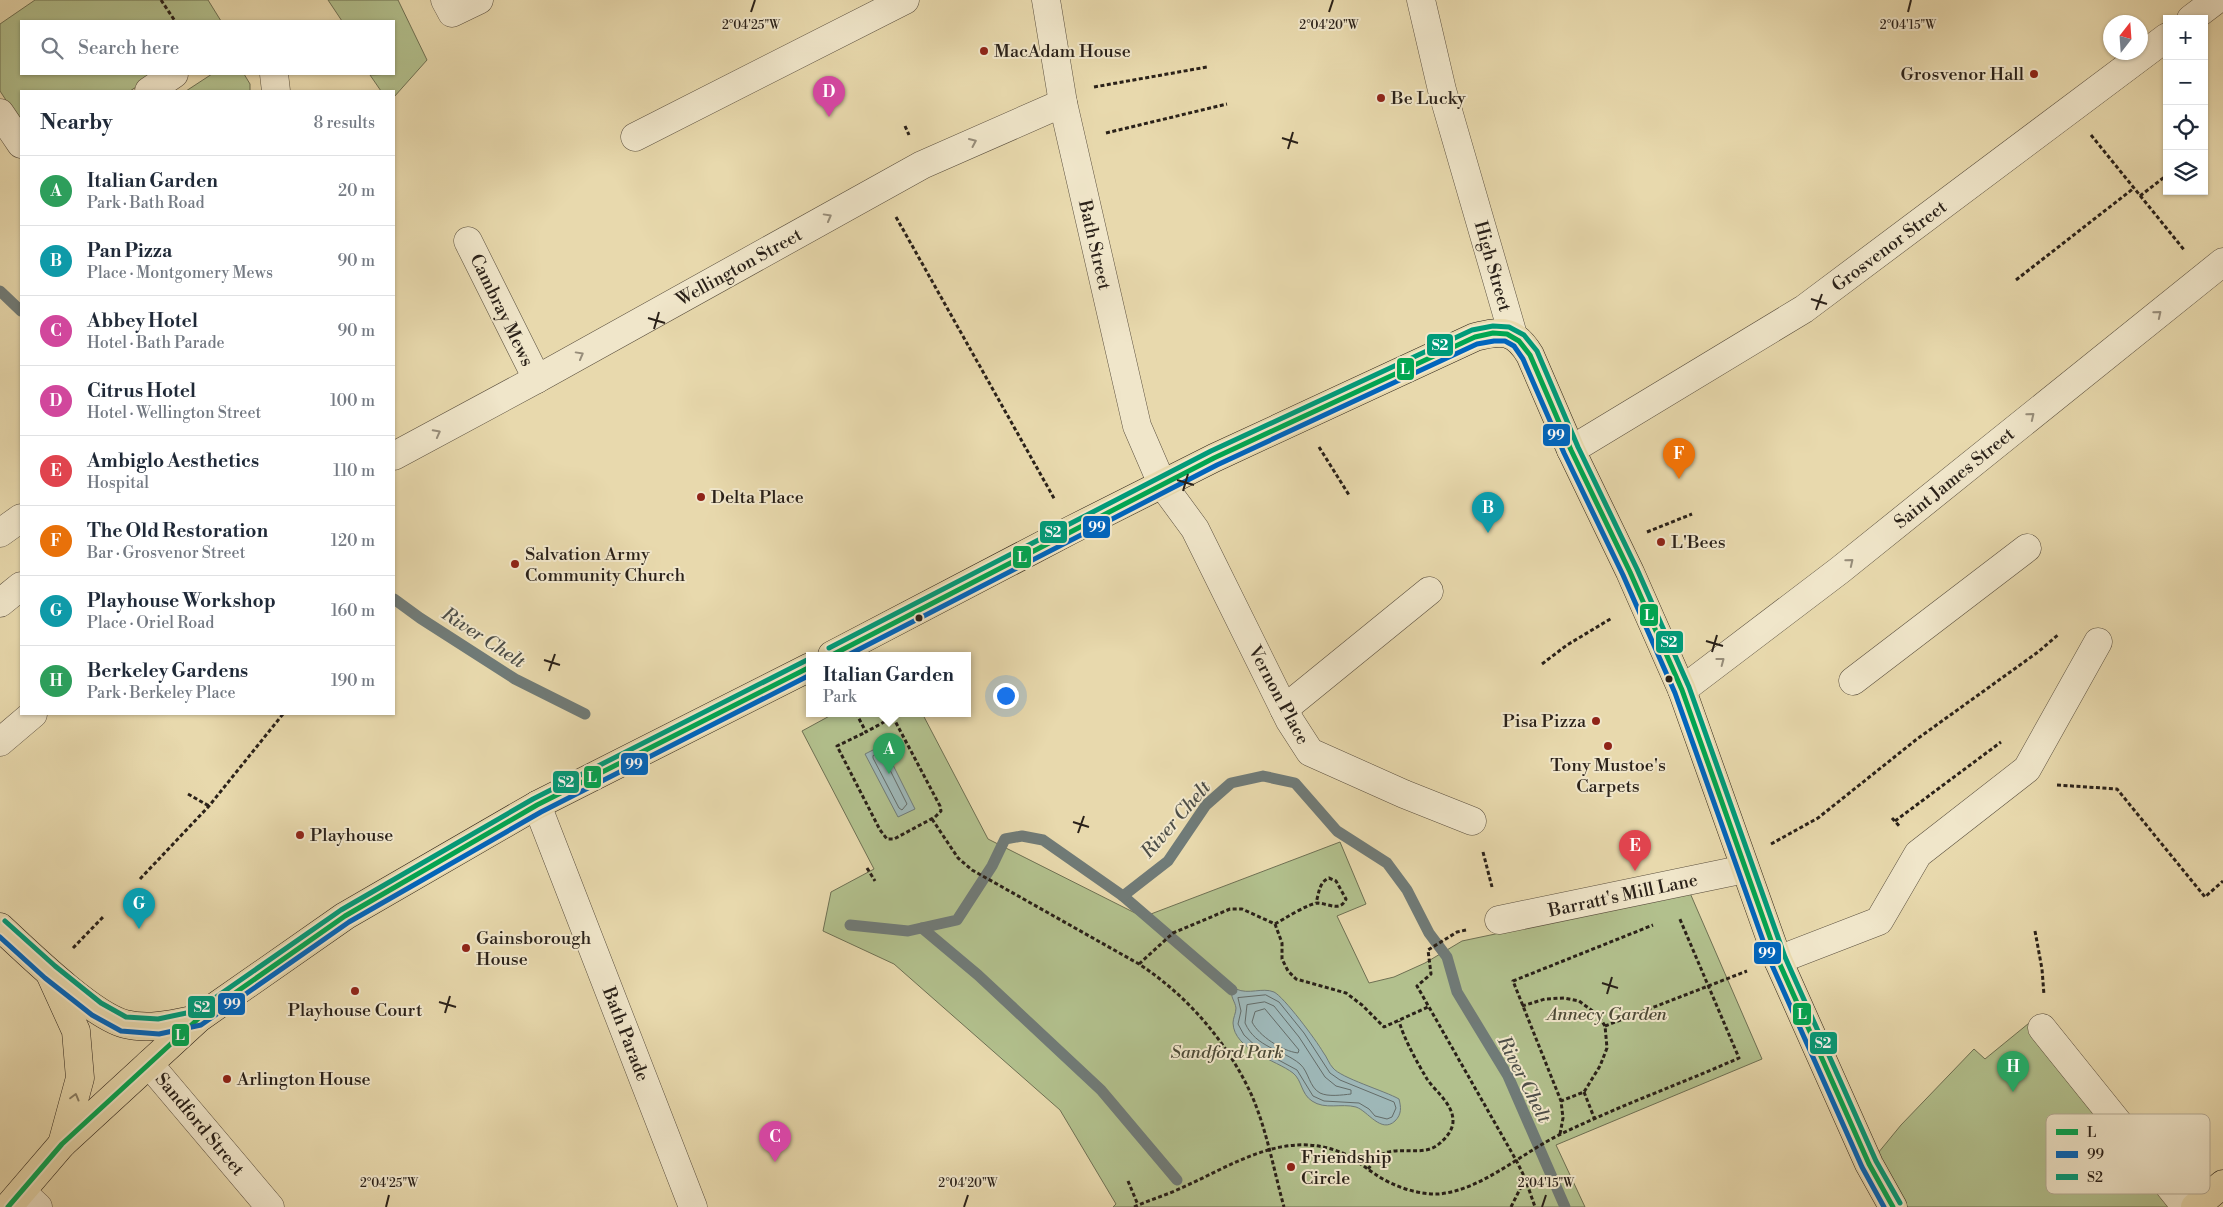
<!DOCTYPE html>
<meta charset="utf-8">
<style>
body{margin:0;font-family:"Libre Bodoni",serif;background:#f6f6f7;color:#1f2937}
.controls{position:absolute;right:15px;top:15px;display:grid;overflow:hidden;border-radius:0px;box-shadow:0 1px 4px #0004}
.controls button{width:45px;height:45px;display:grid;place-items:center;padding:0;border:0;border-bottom:1px solid #e0e1e3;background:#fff;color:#1f2937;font:25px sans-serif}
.compass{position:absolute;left:2103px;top:15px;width:45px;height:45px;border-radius:50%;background:#fff;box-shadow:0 1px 4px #0004;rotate:17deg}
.you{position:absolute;left:1005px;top:695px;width:18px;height:18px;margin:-12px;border:4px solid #fff;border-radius:50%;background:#1a73e8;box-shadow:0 0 0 8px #1a73e833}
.badge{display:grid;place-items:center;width:32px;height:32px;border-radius:50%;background:#8f2418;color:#fff;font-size:16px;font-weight:700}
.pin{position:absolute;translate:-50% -41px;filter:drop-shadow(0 1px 2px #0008)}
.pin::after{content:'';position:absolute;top:26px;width:18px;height:15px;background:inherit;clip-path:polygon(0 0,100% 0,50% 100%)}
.popup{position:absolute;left:806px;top:652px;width:165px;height:65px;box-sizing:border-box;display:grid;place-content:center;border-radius:0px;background:#fff;filter:drop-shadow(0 1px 4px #0005);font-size:16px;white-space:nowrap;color:#747a83}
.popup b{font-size:19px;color:#1f2937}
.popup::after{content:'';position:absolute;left:50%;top:100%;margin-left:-10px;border:10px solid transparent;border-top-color:#fff}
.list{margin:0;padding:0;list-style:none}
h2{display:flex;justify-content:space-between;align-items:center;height:65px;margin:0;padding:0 20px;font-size:21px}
h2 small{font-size:16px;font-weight:400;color:#747a83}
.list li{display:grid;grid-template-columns:32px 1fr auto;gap:15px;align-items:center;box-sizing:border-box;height:70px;padding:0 20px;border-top:1px solid #e0e1e3}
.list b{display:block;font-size:19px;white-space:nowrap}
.list p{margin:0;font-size:16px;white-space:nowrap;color:#747a83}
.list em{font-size:16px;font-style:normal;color:#747a83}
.icon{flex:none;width:28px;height:28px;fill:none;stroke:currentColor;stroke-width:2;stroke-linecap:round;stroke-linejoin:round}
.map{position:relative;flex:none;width:2223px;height:1207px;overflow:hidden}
.search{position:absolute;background:#fff;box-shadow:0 1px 4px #0004;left:20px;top:20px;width:375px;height:55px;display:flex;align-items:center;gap:12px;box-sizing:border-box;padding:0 18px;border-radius:0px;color:#747a83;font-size:19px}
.panel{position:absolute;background:#fff;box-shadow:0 1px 4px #0004;left:20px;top:90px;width:375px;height:625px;border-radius:0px}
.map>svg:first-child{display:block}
.green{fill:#b2c08d;stroke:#6e7053}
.water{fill:#9eb7b7;stroke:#707b78}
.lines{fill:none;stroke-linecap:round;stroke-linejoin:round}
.shore{stroke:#646c68;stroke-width:1}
.stream{stroke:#707b78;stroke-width:11}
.minor-casing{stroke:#5a4f3e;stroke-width:29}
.major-casing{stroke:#2a2119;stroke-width:29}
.highway-casing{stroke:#2a2119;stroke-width:29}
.path{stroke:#2a2119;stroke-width:3;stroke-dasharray:4 2.5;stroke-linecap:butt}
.minor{stroke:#f0e6ca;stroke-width:28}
.major{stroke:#e8d9ad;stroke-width:28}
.highway{stroke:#e8d9ad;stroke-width:28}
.bus-1-casing{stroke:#f0e6ca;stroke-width:9}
.bus-2-casing{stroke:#f0e6ca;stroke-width:9}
.bus-3-casing{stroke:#f0e6ca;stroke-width:9}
.bus-1{stroke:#00a651;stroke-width:5}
.bus-2{stroke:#0065bd;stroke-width:5}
.bus-3{stroke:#009b79;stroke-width:5}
.oneway{stroke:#978d7a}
.oneway2{stroke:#897d63}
.ticks{fill:none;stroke:#2a2119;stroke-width:2}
.poi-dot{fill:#8f2418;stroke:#f0e6ca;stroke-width:2}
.bus-dot{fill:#2a2119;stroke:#f0e6ca;stroke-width:2}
.labels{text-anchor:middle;stroke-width:4;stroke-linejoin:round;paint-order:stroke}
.poi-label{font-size:18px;fill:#2a2119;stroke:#f0e6ca;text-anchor:start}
.street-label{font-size:18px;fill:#2a2119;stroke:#f0e6ca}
.park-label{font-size:18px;font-style:italic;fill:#4c4936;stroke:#f0e6ca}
.water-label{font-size:19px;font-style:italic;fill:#4d4e48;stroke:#f0e6ca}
.key{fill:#f0e6ca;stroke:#b5ab95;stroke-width:1}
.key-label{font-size:14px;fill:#2a2119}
.ticks-label{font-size:12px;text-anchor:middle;fill:#2a2119;stroke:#f0e6ca;stroke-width:4;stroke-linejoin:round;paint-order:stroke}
.line-badge{stroke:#f0e6ca;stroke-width:2}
.badge-label{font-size:14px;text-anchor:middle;font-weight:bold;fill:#fff}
</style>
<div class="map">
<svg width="2223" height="1207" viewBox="0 0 2223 1207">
<rect width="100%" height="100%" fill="#e8d9ad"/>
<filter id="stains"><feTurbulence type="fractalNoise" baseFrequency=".004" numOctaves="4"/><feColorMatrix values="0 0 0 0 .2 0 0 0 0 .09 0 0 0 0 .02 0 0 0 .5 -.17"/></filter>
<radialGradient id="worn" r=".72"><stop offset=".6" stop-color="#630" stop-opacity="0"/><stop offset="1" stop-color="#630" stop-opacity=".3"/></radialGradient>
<g class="green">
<path d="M 35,0 L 208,0 L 221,21 L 21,21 L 21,74 L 156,74 L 130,91 L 21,91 L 21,123 L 0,91 L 0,24 Z"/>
<path d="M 328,0 L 398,0 L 427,60 L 394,97 L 394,91 L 381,91 L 370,75 L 394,74 L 394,21 L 342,21 Z"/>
<path d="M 212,74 L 244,74 L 250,84 L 250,91 L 186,91 Z"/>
<path d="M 835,713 L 922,713 L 988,839 L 1143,917 L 1340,842 L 1366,904 L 1337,916 L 1369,983 L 1394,977 L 1425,963 L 1462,941 L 1690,893 L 1762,1059 L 1556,1145 L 1585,1207 L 1113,1207 L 1116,1204 L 1060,1110 L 894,964 L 823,931 L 831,892 L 874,869 L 802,731 Z"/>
<path d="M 2034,1019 L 2186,1207 L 1893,1207 L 1869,1164 L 1901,1125 L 1974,1049 L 1985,1059 Z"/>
</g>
<g class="water">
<path d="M 883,745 L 915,809 L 898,817 L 865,754 Z"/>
<path d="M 1236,989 C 1249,995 1262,987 1274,992 C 1284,997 1316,1040 1323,1052 C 1327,1057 1329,1064 1333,1068 C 1341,1078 1385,1091 1399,1099 C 1401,1107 1402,1114 1395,1121 C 1381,1134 1368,1111 1356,1107 C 1341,1103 1325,1110 1312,1101 C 1301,1094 1302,1080 1293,1073 C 1276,1060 1234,1050 1233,1023 C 1233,1018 1236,1013 1236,1008 C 1235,1001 1230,997 1232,990 Z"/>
</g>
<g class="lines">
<g class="shore">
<path d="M 879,753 L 882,754 L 907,804 L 902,810 L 899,808 L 873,758 L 873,756 Z"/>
<path d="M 1266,995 L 1279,1002 L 1304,1033 L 1330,1073 L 1340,1080 L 1394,1102 L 1396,1108 L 1392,1117 L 1387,1119 L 1375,1116 L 1369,1109 L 1359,1103 L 1324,1101 L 1313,1096 L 1297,1070 L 1260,1050 L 1244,1035 L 1238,1024 L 1241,1011 L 1238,998 Z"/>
<path d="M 1265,1002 L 1274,1006 L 1299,1037 L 1325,1077 L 1336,1086 L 1351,1090 L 1351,1094 C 1342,1095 1328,1097 1320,1093 C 1309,1087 1309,1072 1300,1064 C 1282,1049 1256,1048 1245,1023 L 1247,1005 Z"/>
<path d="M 1265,1009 L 1299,1050 L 1298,1053 C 1282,1051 1259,1036 1252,1022 L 1255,1012 Z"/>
</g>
<g class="stream">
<path d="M 0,291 L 21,311"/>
<path d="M 394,599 L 420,618 L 515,679 L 585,714"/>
<path d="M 1123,896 L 1232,990"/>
<path d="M 850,925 L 908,931 L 957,920 L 992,866 L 1005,839 L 1022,836 L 1043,840 L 1123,896 L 1168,861 L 1206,805 L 1231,783 L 1263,776 L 1295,783 L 1337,831 L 1387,863 L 1407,890 L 1429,933 L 1447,957 L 1457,992 L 1508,1076 L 1565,1207"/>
<path d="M 922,928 L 978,975 L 1101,1090 L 1177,1180"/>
</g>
<g class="minor-casing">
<g id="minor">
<path d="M 445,0 L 452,13 L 479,0"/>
<path d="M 1046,0 L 1063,103 L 1137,426 L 1162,484 L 1195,529 L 1290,721 L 1310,752 L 1404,794 L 1472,821"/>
<path d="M 1421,0 L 1442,90 L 1513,335"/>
<path d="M 2191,19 L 2216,0"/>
<path d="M 274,74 L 276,91"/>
<path d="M 149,91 L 174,74"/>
<path d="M 0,113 L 21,144"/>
<path d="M 635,137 L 905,0"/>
<path d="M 468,241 L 537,379"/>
<path d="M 1571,450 L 1804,309 L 2167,37"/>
<path d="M 394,456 L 537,379 L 922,165 L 1063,103"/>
<path d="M 0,533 L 21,518"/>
<path d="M 0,603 L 21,586"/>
<path d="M 1853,681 L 2027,548"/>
<path d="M 1682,690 L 1840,570 L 2223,262"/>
<path d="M 1284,709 L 1429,591"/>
<path d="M 0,742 L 33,714"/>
<path d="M 537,805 L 693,1207"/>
<path d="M 1499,920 L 1745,869"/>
<path d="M 1778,960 L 1879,921 L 1918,854 L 2027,769 L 2098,642"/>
<path d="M 2042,1028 L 2186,1207"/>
<path d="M 149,1064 L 270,1207"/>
<path d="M 22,1192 L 38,1207"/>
</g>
</g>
<g class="major-casing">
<g id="major">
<path d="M 832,655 L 1071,530 L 1214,458 L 1475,337 C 1503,330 1515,330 1530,355 L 1571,450 L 1630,572 L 1682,690 L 1778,960 L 1869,1164 L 1893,1207"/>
<path d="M 0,927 C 27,952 91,1015 125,1024 C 149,1030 173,1024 197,1019"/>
<path d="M 51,976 L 76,1031 L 80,1078 L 62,1144"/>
<path d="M 8,1207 L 62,1144 L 199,1018 L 345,916 L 537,805 L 810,667"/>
</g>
</g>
<g class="highway-casing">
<path id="highway" d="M 2195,1207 L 2223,1184"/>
</g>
<g class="path">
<path d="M 161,0 L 175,21"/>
<path d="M 1094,87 L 1207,67"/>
<path d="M 905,126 L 909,135"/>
<path d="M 1106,133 L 1227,104"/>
<path d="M 2091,135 L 2185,251"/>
<path d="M 2204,145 L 2208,142"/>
<path d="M 2140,196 L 2167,175"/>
<path d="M 896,217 L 1055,500"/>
<path d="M 2016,280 L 2134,188"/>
<path d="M 1319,447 L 1349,495"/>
<path d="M 1647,532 L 1692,514"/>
<path d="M 1542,664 L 1567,645 L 1612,618"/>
<path d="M 856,713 L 866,732 L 893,717 L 940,806 L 941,811 L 935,817 L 894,839 L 887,839 L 880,830 L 837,746 L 866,732"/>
<path d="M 2057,785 L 2117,789 L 2205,897 L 2223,881"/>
<path d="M 188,794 L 209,806"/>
<path d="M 1892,818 L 1900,827"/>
<path d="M 932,819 L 958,858 L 972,870 L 1139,964 C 1188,996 1228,1043 1252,1096 C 1267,1131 1274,1171 1284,1207"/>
<path d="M 1895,821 L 2001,742"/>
<path d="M 1771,844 L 1818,818 L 1917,739 L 2038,652 L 2059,634"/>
<path d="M 1483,852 L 1492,887"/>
<path d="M 867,868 L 875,881"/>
<path d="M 140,879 L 209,806 L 283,714"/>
<path d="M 1275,924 C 1284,919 1309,903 1318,903 C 1330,904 1340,912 1346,899 L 1336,881 L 1329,878 C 1319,882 1319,893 1316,903"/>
<path d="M 1466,930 L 1457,932 L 1428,950 L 1431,974 L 1417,986 L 1516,1160 L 1525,1178 L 1535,1207"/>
<path d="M 2035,931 L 2042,969 L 2044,995"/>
<path d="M 73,948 L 104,916"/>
<path d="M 1139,964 L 1173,933 L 1230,909 L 1242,909 L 1275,924 L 1282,943 L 1282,959 L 1288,971 L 1296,979 L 1346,993 L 1362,1005 L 1384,1027 L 1428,1007"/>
<path d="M 1522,1006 L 1545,999 L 1564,998 L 1579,1001 L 1598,1015 L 1605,1026 L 1607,1048 L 1600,1066 L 1584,1092 L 1561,1101"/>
<path d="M 1605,1026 L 1747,971"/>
<path d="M 1584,1092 L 1595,1120"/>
<path d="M 1560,1134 L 1563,1118 L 1561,1101 L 1513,981 L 1653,925"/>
<path d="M 1368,1169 C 1371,1166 1374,1160 1378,1157 C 1395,1143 1424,1159 1440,1143 C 1446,1138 1453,1130 1453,1121 C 1453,1104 1436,1092 1427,1079 C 1417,1062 1404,1039 1399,1021"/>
<path d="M 1128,1181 L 1138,1205"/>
<path d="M 1134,1207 C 1149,1200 1164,1196 1179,1189 C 1230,1167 1282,1129 1340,1152 C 1353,1157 1363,1166 1375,1174 C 1392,1186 1418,1195 1439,1194 C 1482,1190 1523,1152 1561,1134 C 1619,1106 1680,1084 1739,1058 L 1679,917"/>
<path d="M 1511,1207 L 1525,1179"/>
</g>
<use href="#minor" class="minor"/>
<use href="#major" class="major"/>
<use href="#highway" class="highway"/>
<g class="bus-1-casing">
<g id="bus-1">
<path d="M 832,655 L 1214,458 L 1475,337 L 1493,333 L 1507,334 L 1519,341 L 1530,355 L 1571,450 L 1630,572 L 1682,690 L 1778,960 L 1869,1164 L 1893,1207"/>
<path d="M 8,1207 L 62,1144 L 199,1018 L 345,916 L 537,805 L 810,667"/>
</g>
</g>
<g class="bus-2-casing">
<g id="bus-2">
<path d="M 848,655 L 1217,465 L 1477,344 L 1494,341 L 1505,341 L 1514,346 L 1523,359 L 1564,453 L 1623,575 L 1675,693 L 1771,963 L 1862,1167 L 1884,1207"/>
<path d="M 0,937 L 45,978 L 92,1015 L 121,1031 L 159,1034 L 201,1025 L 349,922 L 541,812 L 810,675"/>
</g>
</g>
<g class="bus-3-casing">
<g id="bus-3">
<path d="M 829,648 L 1211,451 L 1472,330 L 1493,326 L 1509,327 L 1524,335 L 1537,351 L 1578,447 L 1637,569 L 1689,687 L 1785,957 L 1876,1161 L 1900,1203"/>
<path d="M 5,921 L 55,966 L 101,1003 L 126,1017 L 158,1019 L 196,1011 L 341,910 L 533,799 L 807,660"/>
</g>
</g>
<use href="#bus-1" class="bus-1"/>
<use href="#bus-2" class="bus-2"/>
<use href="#bus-3" class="bus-3"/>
</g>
<defs><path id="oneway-chevron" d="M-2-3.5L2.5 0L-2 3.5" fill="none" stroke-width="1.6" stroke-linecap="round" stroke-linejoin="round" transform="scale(1.25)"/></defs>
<g class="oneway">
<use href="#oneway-chevron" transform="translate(973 142) rotate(-24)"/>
<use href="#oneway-chevron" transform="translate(828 217) rotate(-29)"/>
<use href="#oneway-chevron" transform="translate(2158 314) rotate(-39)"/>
<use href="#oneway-chevron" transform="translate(580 355) rotate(-29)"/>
<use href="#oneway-chevron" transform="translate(2031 416) rotate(-39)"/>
<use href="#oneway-chevron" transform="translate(437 433) rotate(-28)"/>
<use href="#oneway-chevron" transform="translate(1850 562) rotate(-39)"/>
<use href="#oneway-chevron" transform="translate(1721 661) rotate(-37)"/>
</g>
<use class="oneway2" href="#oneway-chevron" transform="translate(75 1097) rotate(-75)"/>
<path class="ticks" d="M 751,12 L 755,0M 1329,12 L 1333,0M 1908,12 L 1911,0M 1282,138 L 1298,143M 1288,149 L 1293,132M 1811,299 L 1827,304M 1816,310 L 1822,294M 648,318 L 665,323M 654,329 L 659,312M 1177,480 L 1194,485M 1183,491 L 1188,474M 1706,641 L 1723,646M 1712,652 L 1717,635M 544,660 L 560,665M 549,671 L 555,654M 1073,822 L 1089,827M 1078,833 L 1084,816M 1602,983 L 1618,988M 1607,994 L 1612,977M 439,1002 L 456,1007M 445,1013 L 450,996M 386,1207 L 389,1195M 964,1207 L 968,1195M 1542,1207 L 1546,1195"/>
<g class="poi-dot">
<circle cx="984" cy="51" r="5"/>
<circle cx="2034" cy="74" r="5"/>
<circle cx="1381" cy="98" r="5"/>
<circle cx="701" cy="497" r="5"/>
<circle cx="1661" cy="542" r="5"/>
<circle cx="515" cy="564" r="5"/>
<circle cx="1596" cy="721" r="5"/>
<circle cx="1608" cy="746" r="5"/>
<circle cx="300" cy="835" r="5"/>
<circle cx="466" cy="948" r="5"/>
<circle cx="355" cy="991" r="5"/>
<circle cx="227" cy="1079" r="5"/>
<circle cx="1291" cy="1167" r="5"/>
</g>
<g class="bus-dot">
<circle cx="919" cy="618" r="4.5"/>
<circle cx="1669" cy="679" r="4.5"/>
</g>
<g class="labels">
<g class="poi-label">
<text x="994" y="57">MacAdam House</text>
<text x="2024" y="80" text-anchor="end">Grosvenor Hall</text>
<text x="1391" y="104">Be Lucky</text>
<text x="711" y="503">Delta Place</text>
<text x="1671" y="548">L'Bees</text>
<text x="525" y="560">Salvation Army<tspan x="525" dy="21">Community Church</tspan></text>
<text x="1586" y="727" text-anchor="end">Pisa Pizza</text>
<text x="1608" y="771" text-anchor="middle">Tony Mustoe's<tspan x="1608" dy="21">Carpets</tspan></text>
<text x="310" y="841">Playhouse</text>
<text x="476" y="944">Gainsborough<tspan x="476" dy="21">House</tspan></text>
<text x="355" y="1016" text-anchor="middle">Playhouse Court</text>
<text x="237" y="1085">Arlington House</text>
<text x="1301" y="1163">Friendship<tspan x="1301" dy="21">Circle</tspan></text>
</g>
<g class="street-label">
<text transform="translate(1095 245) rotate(77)" y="6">Bath Street</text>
<text transform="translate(1889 246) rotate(-37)" y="6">Grosvenor Street</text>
<text transform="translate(1493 266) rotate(74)" y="6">High Street</text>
<text transform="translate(739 267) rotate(-29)" y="6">Wellington Street</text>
<text transform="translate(502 310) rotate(64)" y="6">Cambray Mews</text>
<text transform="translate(1954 478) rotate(-39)" y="6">Saint James Street</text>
<text transform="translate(1279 695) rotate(62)" y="6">Vernon Place</text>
<text transform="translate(1623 895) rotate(-12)" y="6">Barratt's Mill Lane</text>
<text transform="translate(626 1034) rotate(69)" y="6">Bath Parade</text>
<text transform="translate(200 1124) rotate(50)" y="6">Sandford Street</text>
</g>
<g class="park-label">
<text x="1607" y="1020">Annecy Garden</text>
<text x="1227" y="1058">Sandford Park</text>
</g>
<g class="water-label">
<text transform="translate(484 637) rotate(33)" y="7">River Chelt</text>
<text transform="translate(1175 819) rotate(-49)" y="7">River Chelt</text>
<text transform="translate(1525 1079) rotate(63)" y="7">River Chelt</text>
</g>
</g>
<rect x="2046" y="1114" width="164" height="80" rx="8" class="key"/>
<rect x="2056" y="1129" width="22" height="6" fill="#00a651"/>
<rect x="2056" y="1151" width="22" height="7" fill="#0065bd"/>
<rect x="2056" y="1174" width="22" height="6" fill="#009b79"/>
<g class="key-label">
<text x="2087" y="1137">L</text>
<text x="2087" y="1159">99</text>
<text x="2087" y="1182">S2</text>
</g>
<g class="ticks-label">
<text x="751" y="29">2°04'25"W</text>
<text x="1329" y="29">2°04'20"W</text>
<text x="1908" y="29">2°04'15"W</text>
<text x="389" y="1187">2°04'25"W</text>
<text x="968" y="1187">2°04'20"W</text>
<text x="1546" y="1187">2°04'15"W</text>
</g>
<g class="line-badge">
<rect x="1426" y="333" width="28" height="24" rx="5" fill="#009b79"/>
<rect x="1396" y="357" width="19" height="24" rx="5" fill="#00a651"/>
<rect x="1542" y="423" width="29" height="24" rx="5" fill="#0065bd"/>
<rect x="1082" y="515" width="29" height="24" rx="5" fill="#0065bd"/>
<rect x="1039" y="520" width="29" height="24" rx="5" fill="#009b79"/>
<rect x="1012" y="545" width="20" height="24" rx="5" fill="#00a651"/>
<rect x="1639" y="603" width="20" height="24" rx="5" fill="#00a651"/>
<rect x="1655" y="630" width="29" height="24" rx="5" fill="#009b79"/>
<rect x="620" y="752" width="29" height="24" rx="5" fill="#0065bd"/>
<rect x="583" y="765" width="19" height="24" rx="5" fill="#00a651"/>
<rect x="552" y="770" width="28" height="24" rx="5" fill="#009b79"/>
<rect x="1753" y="941" width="29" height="24" rx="5" fill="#0065bd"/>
<rect x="217" y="992" width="29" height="24" rx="5" fill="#0065bd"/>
<rect x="187" y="995" width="29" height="24" rx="5" fill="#009b79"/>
<rect x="1792" y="1002" width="20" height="24" rx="5" fill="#00a651"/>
<rect x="171" y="1023" width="19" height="24" rx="5" fill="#00a651"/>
<rect x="1809" y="1031" width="29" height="24" rx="5" fill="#009b79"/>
</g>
<g class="badge-label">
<text x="1440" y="350">S2</text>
<text x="1405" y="374">L</text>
<text x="1556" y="440">99</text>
<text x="1097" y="532">99</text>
<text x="1053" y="537">S2</text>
<text x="1022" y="562">L</text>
<text x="1649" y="620">L</text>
<text x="1669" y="647">S2</text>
<text x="634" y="769">99</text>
<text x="592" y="782">L</text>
<text x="566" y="787">S2</text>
<text x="1767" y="958">99</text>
<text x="232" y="1009">99</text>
<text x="202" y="1012">S2</text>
<text x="1802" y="1019">L</text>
<text x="180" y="1040">L</text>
<text x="1823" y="1048">S2</text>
</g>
<rect width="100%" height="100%" filter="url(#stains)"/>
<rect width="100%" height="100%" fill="url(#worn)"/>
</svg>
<div class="controls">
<button>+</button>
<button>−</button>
<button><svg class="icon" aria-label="locate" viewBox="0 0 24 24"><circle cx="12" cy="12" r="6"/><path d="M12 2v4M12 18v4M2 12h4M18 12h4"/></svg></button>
<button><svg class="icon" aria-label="layers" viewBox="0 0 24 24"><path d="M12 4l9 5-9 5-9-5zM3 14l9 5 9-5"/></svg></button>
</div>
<svg class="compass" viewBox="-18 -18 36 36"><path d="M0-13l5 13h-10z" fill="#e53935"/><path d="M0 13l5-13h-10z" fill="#747a83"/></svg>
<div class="you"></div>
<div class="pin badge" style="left:889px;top:774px;background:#2e9e5b">A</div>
<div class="popup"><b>Italian Garden</b>Park</div>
<div class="pin badge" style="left:1488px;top:533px;background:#0f9aa8">B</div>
<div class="pin badge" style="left:775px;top:1162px;background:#d1479c">C</div>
<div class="pin badge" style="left:829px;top:117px;background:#d1479c">D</div>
<div class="pin badge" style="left:1635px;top:871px;background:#e0444e">E</div>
<div class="pin badge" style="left:1679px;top:479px;background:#e8710a">F</div>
<div class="pin badge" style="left:139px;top:929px;background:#0f9aa8">G</div>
<div class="pin badge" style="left:2013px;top:1092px;background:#2e9e5b">H</div>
<div class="search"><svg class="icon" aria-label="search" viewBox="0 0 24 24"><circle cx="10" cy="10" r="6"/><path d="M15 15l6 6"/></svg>Search here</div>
<section class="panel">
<h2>Nearby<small>8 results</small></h2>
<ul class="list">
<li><span class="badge" style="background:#2e9e5b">A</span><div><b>Italian Garden</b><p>Park · Bath Road</p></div><em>20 m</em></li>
<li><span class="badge" style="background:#0f9aa8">B</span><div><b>Pan Pizza</b><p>Place · Montgomery Mews</p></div><em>90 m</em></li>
<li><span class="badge" style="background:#d1479c">C</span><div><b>Abbey Hotel</b><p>Hotel · Bath Parade</p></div><em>90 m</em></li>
<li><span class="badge" style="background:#d1479c">D</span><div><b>Citrus Hotel</b><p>Hotel · Wellington Street</p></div><em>100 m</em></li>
<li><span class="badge" style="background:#e0444e">E</span><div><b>Ambiglo Aesthetics</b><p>Hospital</p></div><em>110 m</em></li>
<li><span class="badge" style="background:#e8710a">F</span><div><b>The Old Restoration</b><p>Bar · Grosvenor Street</p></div><em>120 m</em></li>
<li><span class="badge" style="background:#0f9aa8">G</span><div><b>Playhouse Workshop</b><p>Place · Oriel Road</p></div><em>160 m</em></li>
<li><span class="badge" style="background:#2e9e5b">H</span><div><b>Berkeley Gardens</b><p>Park · Berkeley Place</p></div><em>190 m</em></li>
</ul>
</section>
</div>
